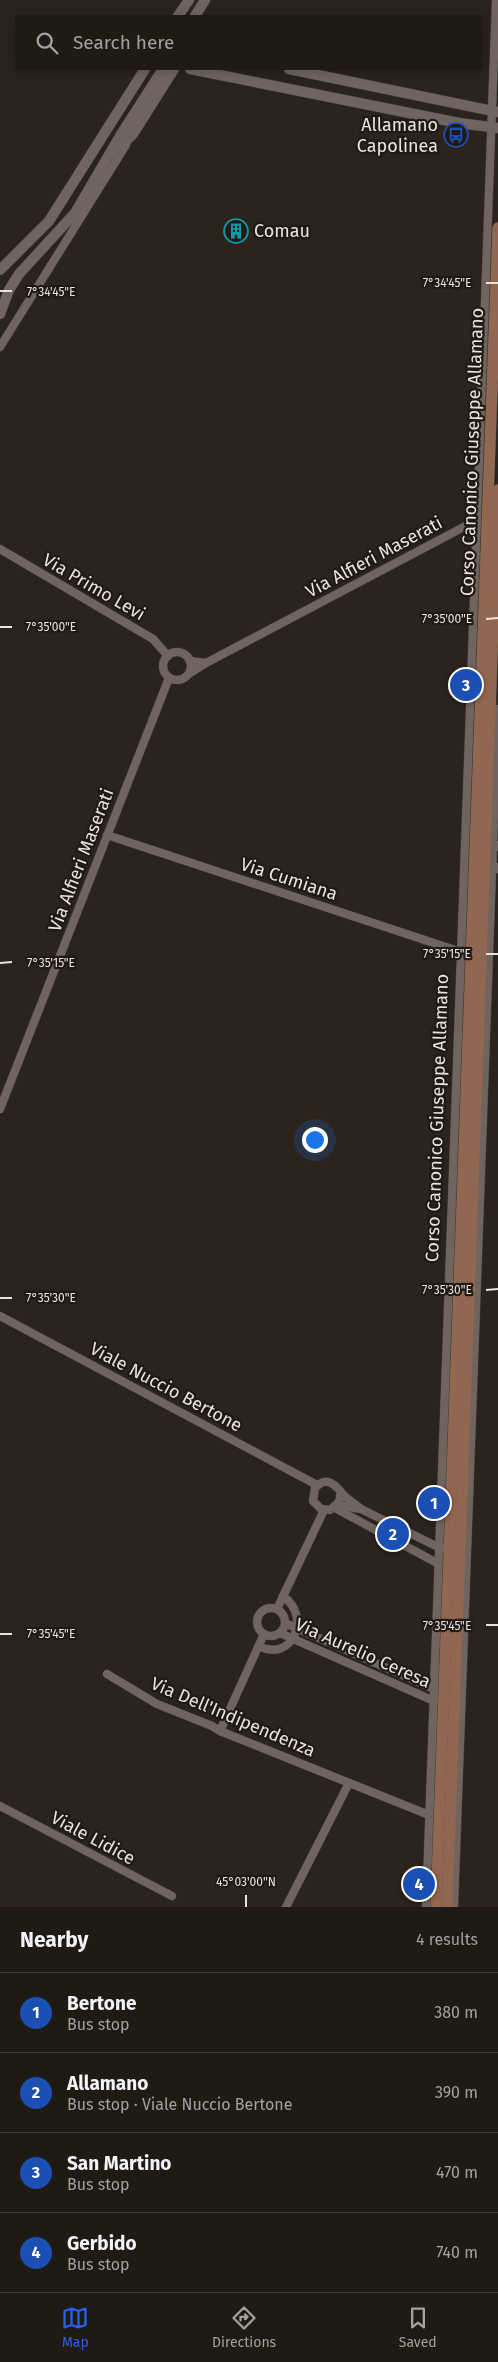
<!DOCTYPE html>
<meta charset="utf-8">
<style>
body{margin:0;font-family:"Fira Sans",sans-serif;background:#2d2722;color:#f1f3f6}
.you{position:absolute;left:314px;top:1139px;width:18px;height:18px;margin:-12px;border:4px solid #fff;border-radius:50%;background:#1a73e8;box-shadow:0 0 0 8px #1a73e833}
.badge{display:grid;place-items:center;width:32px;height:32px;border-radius:50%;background:#2563eb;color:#fff;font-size:16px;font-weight:700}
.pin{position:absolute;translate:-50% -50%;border:2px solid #fff;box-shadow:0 1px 5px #0006}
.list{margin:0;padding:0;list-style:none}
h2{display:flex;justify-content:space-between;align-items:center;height:65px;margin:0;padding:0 20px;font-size:21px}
h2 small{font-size:16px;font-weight:400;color:#a2a1a0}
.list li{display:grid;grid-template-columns:32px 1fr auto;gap:15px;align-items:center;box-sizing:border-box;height:80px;padding:0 20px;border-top:1px solid #3d3834}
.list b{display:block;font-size:19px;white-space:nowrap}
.list p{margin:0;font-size:16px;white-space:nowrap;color:#a2a1a0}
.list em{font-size:16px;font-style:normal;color:#a2a1a0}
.icon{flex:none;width:28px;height:28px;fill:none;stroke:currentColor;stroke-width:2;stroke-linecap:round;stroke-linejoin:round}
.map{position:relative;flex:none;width:498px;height:1907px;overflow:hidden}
.search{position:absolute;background:#201a15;box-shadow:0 2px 12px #0003;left:15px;right:15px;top:15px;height:55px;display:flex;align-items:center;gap:12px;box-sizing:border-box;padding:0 18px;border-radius:0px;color:#a2a1a0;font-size:19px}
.sheet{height:385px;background:#201a15}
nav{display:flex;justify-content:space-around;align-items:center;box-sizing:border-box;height:70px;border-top:1px solid #3d3834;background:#201a15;font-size:14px;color:#a2a1a0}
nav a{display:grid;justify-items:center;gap:2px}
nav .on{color:#2563eb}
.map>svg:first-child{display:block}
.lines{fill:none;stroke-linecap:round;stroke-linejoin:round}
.minor-casing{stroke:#46403b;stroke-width:9}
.tertiary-casing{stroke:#46403b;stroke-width:11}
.secondary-casing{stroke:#46403b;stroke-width:12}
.minor{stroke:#70655e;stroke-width:8}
.tertiary{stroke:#70655e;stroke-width:10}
.secondary{stroke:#926751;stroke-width:11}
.ticks{fill:none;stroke:#e9e3df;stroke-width:2}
.labels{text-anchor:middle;stroke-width:4.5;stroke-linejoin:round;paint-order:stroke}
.poi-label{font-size:18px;fill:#e9e3df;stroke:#211913;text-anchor:end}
.street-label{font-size:18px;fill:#e9e3df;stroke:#211913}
.ticks-label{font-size:12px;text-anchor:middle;fill:#e9e3df;stroke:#211913;stroke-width:4.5;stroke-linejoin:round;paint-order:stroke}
</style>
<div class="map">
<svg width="498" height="1907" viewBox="0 0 498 1907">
<rect width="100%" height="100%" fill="#2b231c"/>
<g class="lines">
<g class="minor-casing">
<g id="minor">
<path d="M 0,347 L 126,145"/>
<path d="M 0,549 L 153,639 L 168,656"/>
<circle cx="177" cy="666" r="14"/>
<path d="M 206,663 L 477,520"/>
<path d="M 190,673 L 206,663 L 190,661"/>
<path d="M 107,835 L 461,952"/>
<path d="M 0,1109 L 169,678"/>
<path d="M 0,1316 L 317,1485"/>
<path d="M 341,1492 L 339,1502 L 330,1510 L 321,1509 L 313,1501 L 315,1488 C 325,1477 333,1482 341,1492 C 345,1498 354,1503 360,1508"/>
<path d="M 337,1505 L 361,1509 L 438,1547 L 454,1547"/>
<path d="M 335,1508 L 437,1563"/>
<circle cx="271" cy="1622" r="14"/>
<path d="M 277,1609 L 324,1510"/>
<path d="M 285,1623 L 434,1689"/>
<path d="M 280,1633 L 434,1701"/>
<path d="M 259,1646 C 291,1663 313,1618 283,1596"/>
<path d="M 107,1674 L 157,1704 L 212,1726 L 220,1731 L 429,1815"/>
<path d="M 220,1731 L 264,1634"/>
<path d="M 0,1806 L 172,1896"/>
<path d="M 286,1907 L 349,1783"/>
<path d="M 426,1907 L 496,0"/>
<path d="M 454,1907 L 498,709"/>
</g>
</g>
<g class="tertiary-casing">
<g id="tertiary">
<path d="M 178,16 L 189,0"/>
<path d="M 195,16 L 205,0"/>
<path d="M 190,69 L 459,123 L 498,128"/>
<path d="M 289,69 L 498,112"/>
<path d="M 114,153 L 133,134 L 174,69"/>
<path d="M 0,270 L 49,221 L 145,69"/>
<path d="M 0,314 L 9,290 L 19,274 L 75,213 L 120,136 L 163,69"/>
<path d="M 485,846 L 498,846"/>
<path d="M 478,868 L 498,868"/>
</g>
</g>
<g class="secondary-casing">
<g id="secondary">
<path d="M 436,1907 L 498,228"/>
<path d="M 447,1907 L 498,490"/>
</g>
</g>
<use href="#minor" class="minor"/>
<use href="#tertiary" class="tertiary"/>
<use href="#secondary" class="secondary"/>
</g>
<path class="ticks" d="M 486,283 L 498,283M 0,291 L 12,291M 486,619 L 498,618M 0,627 L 12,627M 486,954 L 498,954M 0,963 L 12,962M 486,1290 L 498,1289M 0,1298 L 12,1298M 486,1625 L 498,1625M 0,1634 L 12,1634M 246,1895 L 246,1907"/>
<defs>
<g id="bus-ring" transform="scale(1.25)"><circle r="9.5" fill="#211913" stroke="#1a4fb4" stroke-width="1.5"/><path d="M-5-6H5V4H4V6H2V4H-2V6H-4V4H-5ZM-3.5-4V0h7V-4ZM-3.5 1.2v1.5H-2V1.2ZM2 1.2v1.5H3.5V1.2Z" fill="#1a4fb4"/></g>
<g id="building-ring" transform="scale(1.25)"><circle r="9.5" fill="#211913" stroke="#0f9aa8" stroke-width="1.5"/><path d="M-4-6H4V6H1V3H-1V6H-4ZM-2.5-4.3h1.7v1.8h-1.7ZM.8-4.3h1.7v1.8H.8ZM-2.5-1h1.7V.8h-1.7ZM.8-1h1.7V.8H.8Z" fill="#0f9aa8"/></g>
</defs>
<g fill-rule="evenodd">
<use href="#bus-ring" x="456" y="135"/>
<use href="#building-ring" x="236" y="231"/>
</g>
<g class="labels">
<g class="poi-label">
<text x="438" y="131">Allamano<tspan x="438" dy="21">Capolinea</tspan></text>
<text x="254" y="237" text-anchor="start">Comau</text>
</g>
<g class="street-label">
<text transform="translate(472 452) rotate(-88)" y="6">Corso Canonico Giuseppe Allamano</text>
<text transform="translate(374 557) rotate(-28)" y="6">Via Alfieri Maserati</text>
<text transform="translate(94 587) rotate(30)" y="6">Via Primo Levi</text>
<text transform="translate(81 860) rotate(-69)" y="6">Via Alfieri Maserati</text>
<text transform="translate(289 879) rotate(18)" y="6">Via Cumiana</text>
<text transform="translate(437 1118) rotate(-88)" y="6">Corso Canonico Giuseppe Allamano</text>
<text transform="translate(166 1387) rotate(28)" y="6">Viale Nuccio Bertone</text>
<text transform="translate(363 1653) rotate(24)" y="6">Via Aurelio Ceresa</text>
<text transform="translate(233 1717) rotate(23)" y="6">Via Dell'Indipendenza</text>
<text transform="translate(93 1838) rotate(28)" y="6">Viale Lidice</text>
</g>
</g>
<g class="ticks-label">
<text x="447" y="287">7°34'45"E</text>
<text x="51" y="296">7°34'45"E</text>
<text x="447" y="623">7°35'00"E</text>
<text x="51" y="631">7°35'00"E</text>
<text x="447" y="958">7°35'15"E</text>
<text x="51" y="967">7°35'15"E</text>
<text x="447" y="1294">7°35'30"E</text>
<text x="51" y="1302">7°35'30"E</text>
<text x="447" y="1630">7°35'45"E</text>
<text x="51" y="1638">7°35'45"E</text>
<text x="246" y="1886">45°03'00"N</text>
</g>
</svg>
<div class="you"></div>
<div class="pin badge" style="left:434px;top:1503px;background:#1a4fb4">1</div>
<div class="pin badge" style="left:393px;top:1534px;background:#1a4fb4">2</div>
<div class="pin badge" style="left:466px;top:685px;background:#1a4fb4">3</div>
<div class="pin badge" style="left:419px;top:1884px;background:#1a4fb4">4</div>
<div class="search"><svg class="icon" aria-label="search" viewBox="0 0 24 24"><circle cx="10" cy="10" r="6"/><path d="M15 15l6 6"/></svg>Search here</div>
</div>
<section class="sheet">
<h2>Nearby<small>4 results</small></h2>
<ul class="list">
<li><span class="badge" style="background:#1a4fb4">1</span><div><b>Bertone</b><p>Bus stop</p></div><em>380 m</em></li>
<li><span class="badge" style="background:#1a4fb4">2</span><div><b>Allamano</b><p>Bus stop · Viale Nuccio Bertone</p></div><em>390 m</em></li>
<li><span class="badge" style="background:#1a4fb4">3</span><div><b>San Martino</b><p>Bus stop</p></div><em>470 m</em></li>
<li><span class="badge" style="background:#1a4fb4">4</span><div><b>Gerbido</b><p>Bus stop</p></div><em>740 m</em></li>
</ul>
</section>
<nav>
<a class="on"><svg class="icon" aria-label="map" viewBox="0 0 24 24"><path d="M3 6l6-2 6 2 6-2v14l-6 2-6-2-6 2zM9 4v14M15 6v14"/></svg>Map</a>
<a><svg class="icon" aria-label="directions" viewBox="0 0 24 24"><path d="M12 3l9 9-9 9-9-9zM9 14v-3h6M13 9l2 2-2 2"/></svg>Directions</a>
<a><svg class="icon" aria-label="saved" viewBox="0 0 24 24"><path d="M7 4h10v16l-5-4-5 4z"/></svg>Saved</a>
</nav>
